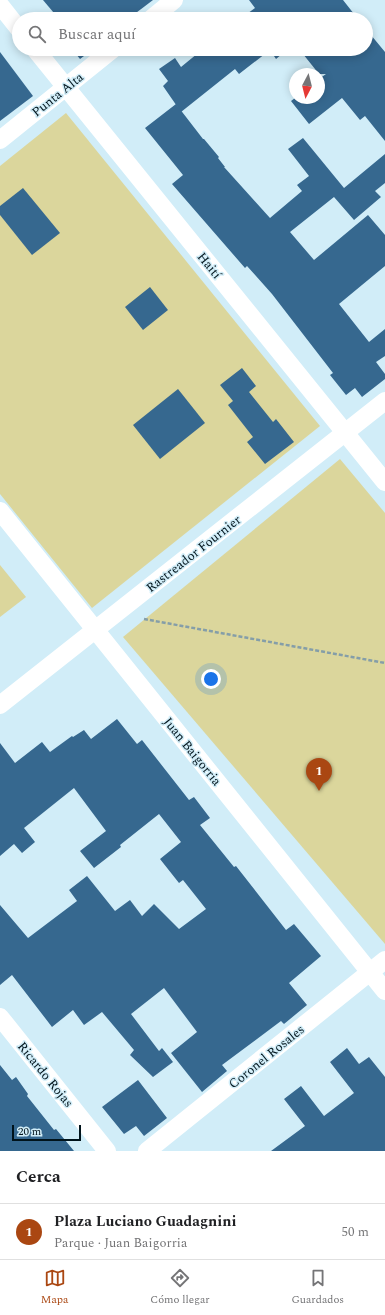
<!DOCTYPE html>
<html lang="es">
<meta charset="utf-8">
<style>
body{margin:0;font-family:Spectral,serif;background:#f6f6f6;color:#202124}
.compass{position:absolute;left:289px;top:68px;width:36px;height:36px;border-radius:50%;background:#fff;box-shadow:0 2px 10px #0003;rotate:187deg}
.scale{position:absolute;left:12px;bottom:10px;width:69px;box-sizing:border-box;padding-left:4px;border:2px solid #00131b;border-top:0;font-size:11px;line-height:14px;white-space:nowrap;color:#00131b;-webkit-text-stroke:3px #d1edf8;paint-order:stroke}
.you{position:absolute;left:211px;top:679px;width:14px;height:14px;margin:-10px;border:3px solid #fff;border-radius:50%;background:#1a73e8;box-shadow:0 0 0 6px #1a73e833}
.badge{display:grid;place-items:center;width:26px;height:26px;border-radius:50%;background:#aa4712;color:#fff;font-size:13px;font-weight:700}
.pin{position:absolute;translate:-50% -33px;filter:drop-shadow(0 1px 2px #0008)}
.pin::after{content:'';position:absolute;top:21px;width:14px;height:12px;background:inherit;clip-path:polygon(0 0,100% 0,50% 100%)}
.list{margin:0;padding:0;list-style:none}
h2{display:flex;justify-content:space-between;align-items:center;height:52px;margin:0;padding:0 16px;font-size:17px}
h2 small{font-size:13px;font-weight:400;color:#757577}
.list li{display:grid;grid-template-columns:26px 1fr auto;gap:12px;align-items:center;box-sizing:border-box;height:56px;padding:0 16px;border-top:1px solid #e0e0e0}
.list b{display:block;font-size:15px;white-space:nowrap}
.list p{margin:0;font-size:13px;white-space:nowrap;color:#757577}
.list em{font-size:13px;font-style:normal;color:#757577}
.icon{flex:none;width:22px;height:22px;fill:none;stroke:currentColor;stroke-width:2;stroke-linecap:round;stroke-linejoin:round}
.map{position:relative;flex:none;width:385px;height:1151px;overflow:hidden}
.search{position:absolute;background:#fff;box-shadow:0 2px 10px #0003;left:12px;right:12px;top:12px;height:44px;display:flex;align-items:center;gap:10px;box-sizing:border-box;padding:0 14px;border-radius:22px;color:#757577;font-size:15px}
.sheet{height:108px;background:#fff}
nav{display:flex;justify-content:space-around;align-items:center;box-sizing:border-box;height:56px;border-top:1px solid #e0e0e0;background:#fff;font-size:11px;color:#757577}
nav a{display:grid;justify-items:center;gap:2px}
nav .on{color:#aa4712}
.map>svg:first-child{display:block}
.green{fill:#dbd69c}
.building{fill:#36688f}
.lines{fill:none;stroke-linecap:round;stroke-linejoin:round}
.path{stroke:#859ea8;stroke-width:2.5;stroke-dasharray:4 2;stroke-linecap:butt}
.street{stroke:#fff;stroke-width:18}
.labels{text-anchor:middle;stroke-width:3;stroke-linejoin:round;paint-order:stroke}
.street-label{font-size:13px;fill:#00131b;stroke:#d1edf8}
</style>
<div class="map">
<svg width="385" height="1151" viewBox="0 0 385 1151">
<rect width="100%" height="100%" fill="#d1edf8"/>
<g class="green">
<path d="M 66,113 L 320,426 L 92,608 L 0,494 L 0,166 Z"/>
<path d="M 340,459 L 385,513 L 385,944 L 123,637 Z"/>
<path d="M 0,565 L 26,597 L 0,617 Z"/>
</g>
<g class="building">
<path d="M 43,0 L 153,0 L 128,19 L 59,19 Z"/>
<path d="M 249,0 L 343,0 L 358,19 L 240,19 L 255,8 Z"/>
<path d="M 366,29 L 385,52 L 385,141 L 365,116 L 360,120 L 342,98 L 309,124 L 291,101 L 295,98 L 319,98 L 319,79 L 326,74 L 319,74 L 299,49 L 366,49 Z"/>
<path d="M 72,49 L 96,49 L 93,51 L 92,50 L 80,59 Z"/>
<path d="M 203,49 L 288,49 L 276,59 L 270,50 L 239,74 L 235,69 L 181,112 L 163,86 L 168,81 L 159,69 L 175,58 L 181,67 Z"/>
<path d="M 0,52 L 33,96 L 0,121 Z"/>
<path d="M 176,104 L 203,139 L 204,139 L 219,157 L 218,158 L 225,167 L 224,167 L 270,218 L 302,191 L 297,185 L 309,176 L 288,149 L 303,138 L 344,188 L 385,154 L 385,183 L 375,191 L 381,197 L 354,220 L 334,197 L 290,232 L 314,260 L 368,215 L 385,235 L 385,266 L 339,304 L 369,342 L 385,329 L 385,356 L 376,362 L 385,374 L 385,379 L 362,397 L 355,388 L 346,395 L 330,375 L 333,373 L 272,294 L 247,266 L 245,268 L 172,184 L 183,175 L 145,128 Z"/>
<path d="M 23,188 L 60,233 L 32,255 L 0,215 L 0,206 Z"/>
<path d="M 150,287 L 168,310 L 143,330 L 125,307 Z"/>
<path d="M 242,368 L 256,386 L 249,392 L 273,422 L 276,419 L 294,442 L 265,464 L 247,442 L 253,437 L 228,405 L 233,401 L 220,385 Z"/>
<path d="M 178,389 L 205,423 L 160,459 L 133,425 Z"/>
<path d="M 117,719 L 137,744 L 142,740 L 189,800 L 194,797 L 210,818 L 200,825 L 234,867 L 236,866 L 286,930 L 294,924 L 321,956 L 289,983 L 307,1005 L 284,1024 L 281,1021 L 222,1065 L 227,1071 L 202,1092 L 171,1053 L 197,1032 L 164,988 L 131,1014 L 159,1051 L 162,1048 L 173,1062 L 153,1077 L 130,1055 L 134,1050 L 102,1012 L 84,1025 L 73,1010 L 52,1027 L 12,975 L 0,985 L 0,905 L 28,938 L 77,901 L 69,890 L 87,876 L 115,911 L 130,900 L 142,916 L 154,904 L 179,929 L 206,909 L 183,880 L 179,883 L 160,859 L 181,842 L 159,814 L 120,845 L 121,847 L 94,868 L 80,851 L 106,831 L 74,788 L 24,828 L 35,842 L 22,853 L 14,844 L 0,856 L 0,743 L 15,763 L 42,742 L 50,752 L 72,736 L 73,737 L 84,730 L 91,739 Z"/>
<path d="M 347,1048 L 359,1064 L 369,1057 L 385,1077 L 385,1151 L 271,1151 L 305,1126 L 284,1099 L 301,1086 L 324,1116 L 354,1093 L 330,1062 Z"/>
<path d="M 0,1065 L 12,1080 L 16,1077 L 28,1094 L 27,1096 L 54,1130 L 56,1129 L 74,1151 L 0,1151 Z"/>
<path d="M 138,1080 L 167,1118 L 144,1136 L 136,1126 L 124,1134 L 102,1107 Z"/>
</g>
<g class="lines">
<path class="path" d="M 144,619 L 385,663"/>
<g class="street">
<path d="M 0,5 L 19,29"/>
<path d="M 151,19 L 174,0"/>
<path d="M 35,49 L 385,482"/>
<path d="M 0,140 L 113,49"/>
<path d="M 0,511 L 385,991"/>
<path d="M 0,705 L 385,401"/>
<path d="M 0,1017 L 107,1151"/>
<path d="M 147,1151 L 385,960"/>
</g>
</g>
<g class="labels">
<g class="street-label">
<text transform="translate(57 94) rotate(-39)" y="5">Punta Alta</text>
<text transform="translate(210 265) rotate(51)" y="5">Haití</text>
<text transform="translate(193 553) rotate(-38)" y="5">Rastreador Fournier</text>
<text transform="translate(193 751) rotate(51)" y="5">Juan Baigorria</text>
<text transform="translate(266 1056) rotate(-39)" y="5">Coronel Rosales</text>
<text transform="translate(46 1074) rotate(51)" y="5">Ricardo Rojas</text>
</g>
</g>
</svg>
<svg class="compass" viewBox="-18 -18 36 36"><path d="M0-13l5 13h-10z" fill="#e53935"/><path d="M0 13l5-13h-10z" fill="#757577"/></svg>
<div class="scale">20 m</div>
<div class="you"></div>
<div class="pin badge" style="left:319px;top:791px">1</div>
<div class="search"><svg class="icon" aria-label="search" viewBox="0 0 24 24"><circle cx="10" cy="10" r="6"/><path d="M15 15l6 6"/></svg>Buscar aquí</div>
</div>
<section class="sheet">
<h2>Cerca<small></small></h2>
<ul class="list">
<li><span class="badge">1</span><div><b>Plaza Luciano Guadagnini</b><p>Parque · Juan Baigorria</p></div><em>50 m</em></li>
</ul>
</section>
<nav>
<a class="on"><svg class="icon" aria-label="map" viewBox="0 0 24 24"><path d="M3 6l6-2 6 2 6-2v14l-6 2-6-2-6 2zM9 4v14M15 6v14"/></svg>Mapa</a>
<a><svg class="icon" aria-label="directions" viewBox="0 0 24 24"><path d="M12 3l9 9-9 9-9-9zM9 14v-3h6M13 9l2 2-2 2"/></svg>Cómo llegar</a>
<a><svg class="icon" aria-label="saved" viewBox="0 0 24 24"><path d="M7 4h10v16l-5-4-5 4z"/></svg>Guardados</a>
</nav>
